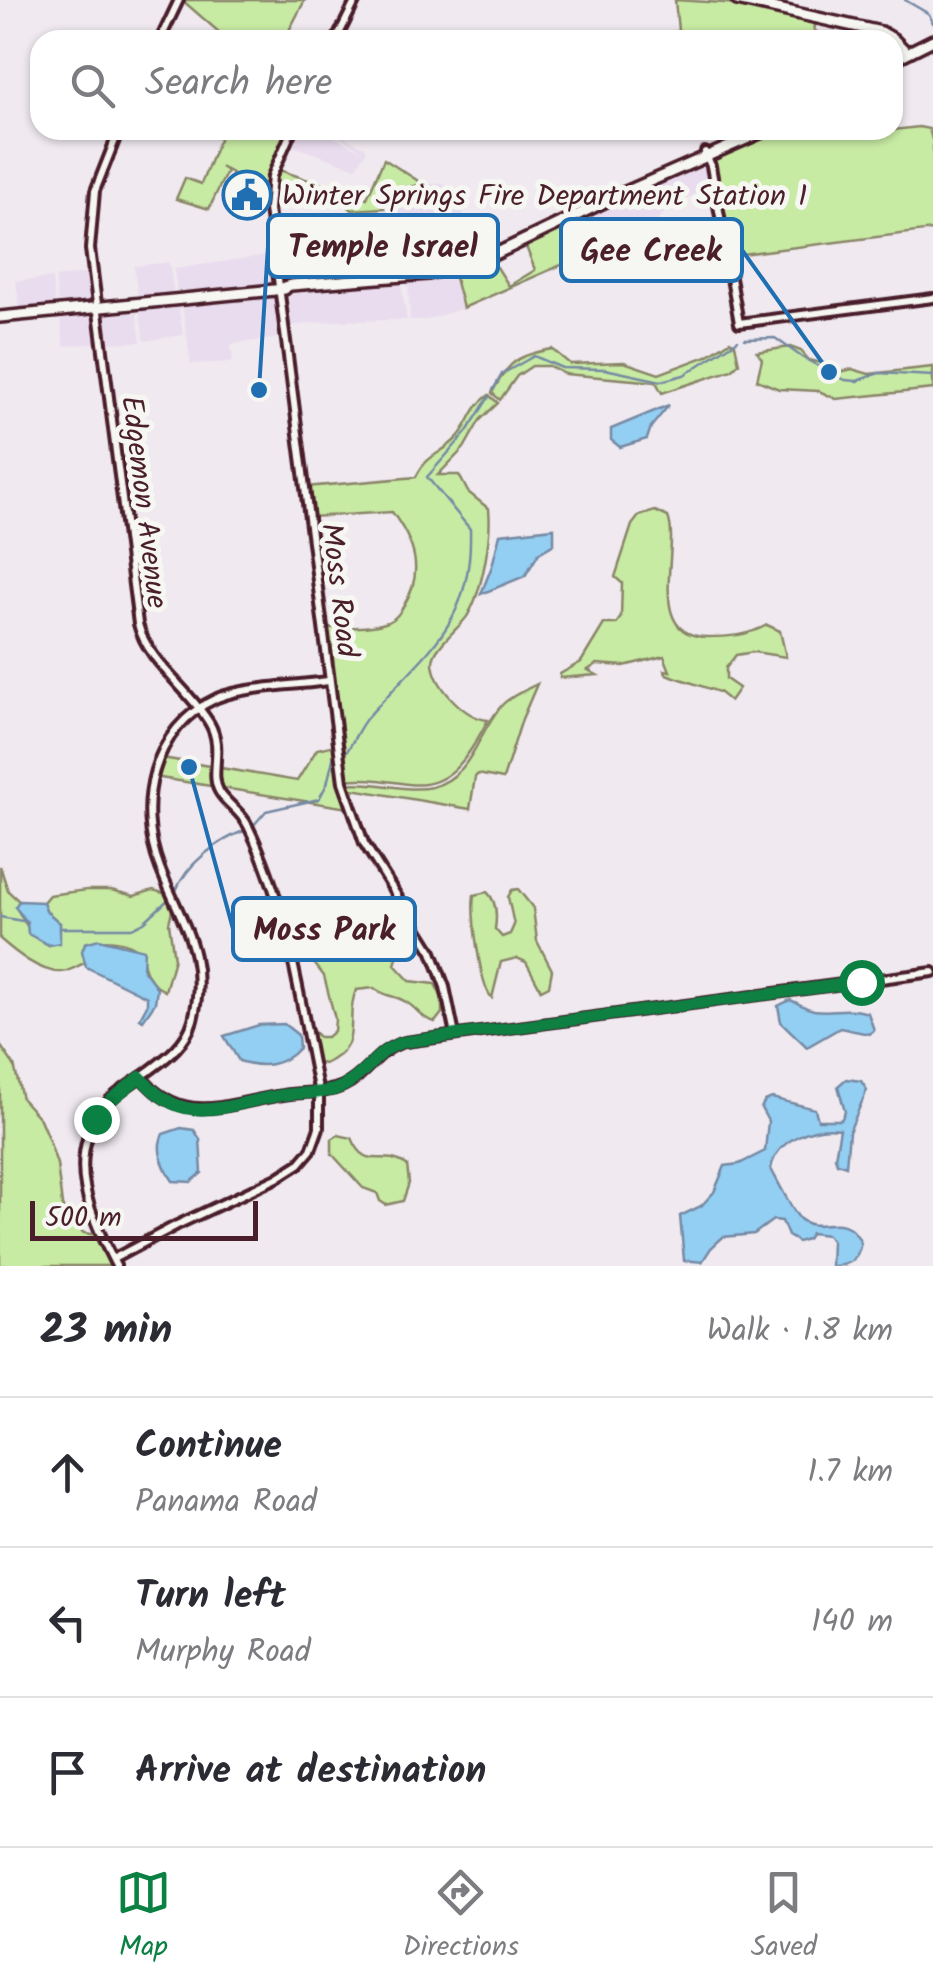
<!DOCTYPE html>
<meta charset="utf-8">
<style>
body{margin:0;font-family:Kalam,sans-serif;background:#f2f2f3;color:#2b2b33}
.scale{position:absolute;left:30px;bottom:25px;width:228px;box-sizing:border-box;padding-left:10px;border:5px solid #4a1f2b;border-top:0;font-size:28px;line-height:35px;white-space:nowrap;color:#4a1f2b;-webkit-text-stroke:8px #f6f6f2;paint-order:stroke}
.stop{position:absolute;width:30px;height:30px;margin:-22px;border:8px solid #0b8043;border-radius:50%;background:#fff}
.stop.end{background:#0b8043;border-color:#fff;box-shadow:0 2px 10px #0008}
.list{margin:0;padding:0;list-style:none}
h2{display:flex;justify-content:space-between;align-items:center;height:130px;margin:0;padding:0 40px;font-size:42px}
h2 small{font-size:32px;font-weight:400;color:#7c7c81}
.list li{display:grid;grid-template-columns:65px 1fr auto;gap:30px;align-items:center;box-sizing:border-box;height:150px;padding:0 40px;border-top:2px solid #e1e1e2}
.list b{display:block;font-size:38px;white-space:nowrap}
.list p{margin:0;font-size:32px;white-space:nowrap;color:#7c7c81}
.list em{font-size:32px;font-style:normal;color:#7c7c81}
.icon{flex:none;width:55px;height:55px;fill:none;stroke:currentColor;stroke-width:2;stroke-linecap:round;stroke-linejoin:round}
.map{position:relative;flex:none;width:933px;height:1266px;overflow:hidden}
.search{position:absolute;background:#fff;box-shadow:0 2px 8px #0004;left:30px;right:30px;top:30px;height:110px;display:flex;align-items:center;gap:25px;box-sizing:border-box;padding:0 35px;border-radius:30px;color:#7c7c81;font-size:38px}
.sheet{height:580px;background:#fff}
nav{display:flex;justify-content:space-around;align-items:center;box-sizing:border-box;height:140px;border-top:2px solid #e1e1e2;background:#fff;font-size:28px;color:#7c7c81}
nav a{display:grid;justify-items:center;gap:5px}
nav .on{color:#0b8043}
.map>svg:first-child{display:block}
.built{fill:#e9dcee}
.green{fill:#c8eba4;stroke:#898568;stroke-width:2.5}
.water{fill:#93cff3;stroke:#7689a3;stroke-width:2.5}
.lines{fill:none;stroke-linecap:round;stroke-linejoin:round}
.stream{stroke:#7689a3;stroke-width:2.5}
.minor-casing{stroke:#4a1f2b;stroke-width:14}
.major-casing{stroke:#4a1f2b;stroke-width:16}
.minor{stroke:#f6f6f2;stroke-width:6}
.major{stroke:#f6f6f2;stroke-width:9}
.route{stroke:#0b8043;stroke-width:12}
.labels{text-anchor:middle;stroke-width:10;stroke-linejoin:round;paint-order:stroke}
.poi-label{font-size:30px;fill:#4a1f2b;stroke:#f6f6f2;text-anchor:start}
.street-label{font-size:30px;fill:#4a1f2b;stroke:#f6f6f2}
.leader{fill:none;stroke:#1f6fb2;stroke-width:4}
.callout-dot{fill:#1f6fb2;stroke:#f6f6f2;stroke-width:4}
.callout{fill:#f6f6f2;stroke:#1f6fb2;stroke-width:4}
.callout-label{font-size:32px;text-anchor:middle;font-weight:bold;fill:#4a1f2b}
</style>
<div class="map">
<svg width="933" height="1266" viewBox="0 0 933 1266">
<rect width="100%" height="100%" fill="#f0eaf0"/>
<filter id="ink" filterUnits="userSpaceOnUse"><feTurbulence type="fractalNoise" baseFrequency=".01" numOctaves="2"/><feDisplacementMap in="SourceGraphic" scale="20" xChannelSelector="R" yChannelSelector="G"/><feConvolveMatrix kernelMatrix="1 2 1 2 8 2 1 2 1" color-interpolation-filters="sRGB"/></filter>
<g filter="url(#ink)">
<g class="built">
<path d="M 294,130 L 320,130 L 362,151 L 330,130 L 366,148 L 366,152 L 356,168 L 287,144 Z"/>
<path d="M 709,160 L 712,186 L 670,207 L 656,222 L 600,247 L 588,219 L 630,195 Z"/>
<path d="M 441,183 L 466,197 L 462,223 L 475,256 L 444,266 L 374,275 L 372,256 L 389,253 L 383,197 L 405,186 Z"/>
<path d="M 318,238 L 317,280 L 280,284 L 275,243 Z"/>
<path d="M 273,254 L 277,284 L 177,294 L 174,269 Z"/>
<path d="M 169,262 L 174,295 L 138,298 L 134,266 Z"/>
<path d="M 91,273 L 95,302 L 58,306 L 55,277 Z"/>
<path d="M 454,274 L 464,308 L 426,320 L 410,320 L 408,282 Z"/>
<path d="M 15,275 L 17,281 L 52,278 L 55,306 L 20,310 Z"/>
<path d="M 401,283 L 407,320 L 332,321 L 290,326 L 288,294 Z"/>
<path d="M 275,294 L 280,338 L 231,344 L 233,362 L 191,364 L 182,304 Z"/>
<path d="M 178,304 L 183,335 L 144,341 L 139,308 Z"/>
<path d="M 136,309 L 141,342 L 104,343 L 100,313 Z"/>
<path d="M 97,313 L 101,343 L 64,346 L 60,316 Z"/>
</g>
<g class="green">
<path d="M 182,0 L 305,0 L 284,40 L 228,40 Z"/>
<path d="M 675,0 L 742,4 L 817,19 L 814,30 L 829,40 L 679,40 Z"/>
<path d="M 919,127 L 929,129 L 933,143 L 933,230 L 726,256 L 712,159 L 777,130 L 893,130 Z"/>
<path d="M 223,130 L 290,130 L 269,184 L 255,185 L 255,180 L 229,180 L 232,173 L 221,167 L 227,171 L 209,209 L 176,199 L 185,178 L 201,184 Z"/>
<path d="M 384,159 L 423,184 L 391,191 L 383,197 L 384,208 L 352,210 L 341,199 L 282,200 L 271,196 L 276,169 C 307,179 336,190 367,198 Z"/>
<path d="M 581,218 L 598,249 L 463,308 L 454,274 L 478,266 L 481,274 L 497,267 L 509,286 L 535,270 L 525,244 Z"/>
<path d="M 730,341 L 735,344 L 739,363 L 732,370 L 662,393 L 656,382 L 565,374 L 549,366 L 532,366 L 517,376 L 500,400 L 492,393 C 509,361 517,355 552,349 L 570,364 L 624,362 L 659,374 L 707,356 Z"/>
<path d="M 790,347 L 801,351 L 809,360 L 831,365 L 836,373 L 852,369 L 869,374 L 933,367 L 933,389 L 836,399 L 819,391 L 779,389 L 757,380 L 762,359 L 757,352 Z"/>
<path d="M 489,395 L 498,403 L 480,420 L 464,448 L 438,475 L 459,475 L 468,492 L 489,509 C 492,537 482,591 468,615 C 462,626 433,647 433,662 C 434,686 465,718 488,720 C 470,752 452,790 408,784 C 385,781 367,777 345,780 L 325,628 C 344,627 370,629 388,622 C 396,619 400,612 404,605 C 425,571 414,542 392,512 L 310,517 L 306,487 L 416,477 C 427,454 440,455 456,439 C 471,424 469,409 489,395 Z"/>
<path d="M 655,511 L 668,517 C 681,548 644,636 706,637 C 729,637 747,636 767,625 L 780,631 L 786,657 L 754,652 L 736,655 L 726,668 L 726,679 L 739,688 L 730,701 L 719,692 L 666,674 L 665,670 L 670,671 L 664,656 L 624,666 L 597,664 L 588,670 L 597,675 L 560,678 L 560,674 L 581,662 L 604,624 L 616,624 L 621,617 L 622,583 L 615,577 L 632,525 L 639,516 Z"/>
<path d="M 537,684 L 522,719 L 503,779 L 478,774 L 475,777 L 470,809 L 346,788 L 345,784 C 375,780 405,793 432,787 C 474,776 477,731 503,704 C 512,695 525,690 537,684 Z"/>
<path d="M 335,745 L 348,808 L 154,777 L 162,758 L 297,781 L 317,749 Z"/>
<path d="M 0,866 L 8,891 L 19,901 L 16,907 C 26,924 30,936 49,945 L 60,923 L 46,911 L 43,902 L 49,895 L 87,890 L 111,890 L 134,896 L 153,890 L 167,894 L 173,906 L 169,923 L 174,959 L 165,991 C 150,985 143,969 142,953 C 129,939 104,938 85,943 L 85,963 C 76,966 69,972 60,972 C 39,972 15,952 0,939 Z"/>
<path d="M 518,889 L 533,908 L 537,941 L 552,970 L 549,986 L 541,990 L 526,962 L 517,958 L 501,962 L 492,998 C 480,986 471,914 474,895 L 487,892 C 497,901 497,916 495,929 L 502,937 L 510,934 L 514,925 L 508,897 L 512,890 Z"/>
<path d="M 351,913 C 371,919 384,937 404,926 L 415,932 L 415,938 L 399,951 L 395,965 L 410,981 L 435,984 L 442,998 L 442,1013 L 435,1022 C 420,1018 418,1009 406,1002 C 396,995 384,997 374,988 L 356,990 C 343,1022 366,1045 324,1064 L 317,1062 L 307,1025 L 319,1037 L 327,1037 L 334,1031 L 335,1019 L 324,976 L 310,958 L 304,927 L 310,921 Z"/>
<path d="M 0,1045 L 14,1065 L 22,1099 L 40,1119 L 50,1143 L 57,1164 L 62,1205 L 69,1222 L 84,1233 L 98,1235 L 112,1266 L 0,1266 Z"/>
<path d="M 338,1135 L 352,1138 C 367,1173 382,1148 407,1165 L 409,1183 L 403,1201 L 386,1205 L 380,1201 L 377,1193 L 363,1188 L 332,1154 L 332,1139 Z"/>
</g>
<g class="water">
<path d="M 669,405 L 651,427 L 647,439 L 620,447 L 611,440 L 611,429 Z"/>
<path d="M 554,528 L 554,544 L 539,553 L 525,576 L 481,594 L 492,566 L 500,534 Z"/>
<path d="M 19,901 L 43,902 L 46,911 L 60,923 L 60,943 L 49,945 L 28,934 L 27,922 L 15,907 Z"/>
<path d="M 99,939 L 144,950 L 143,969 L 157,988 L 155,1003 L 143,1020 L 140,1018 L 147,1005 L 147,997 L 86,967 L 82,951 L 85,943 Z"/>
<path d="M 790,1000 C 800,1003 803,1008 814,1010 C 834,1013 845,1006 868,1013 L 874,1030 L 869,1034 L 840,1028 L 807,1047 L 781,1022 L 778,1006 Z"/>
<path d="M 284,1024 L 298,1035 L 299,1048 C 282,1067 262,1068 239,1061 L 224,1036 L 259,1025 Z"/>
<path d="M 846,1079 L 861,1081 L 867,1090 L 849,1132 L 846,1166 L 837,1163 L 835,1157 L 840,1129 C 814,1125 776,1139 771,1169 C 777,1180 792,1210 799,1218 C 818,1237 844,1206 861,1243 C 857,1261 849,1266 831,1266 L 832,1242 L 827,1235 L 811,1233 L 807,1239 L 798,1242 L 788,1236 L 782,1221 L 773,1220 L 754,1234 L 723,1237 L 711,1248 L 702,1262 L 684,1260 L 680,1216 L 701,1206 L 714,1192 L 725,1166 L 739,1164 L 765,1151 L 768,1121 L 761,1108 L 765,1101 L 772,1098 L 815,1109 L 818,1120 L 841,1120 L 845,1112 L 838,1086 Z"/>
<path d="M 181,1128 L 194,1130 L 200,1139 L 202,1173 L 191,1182 L 173,1181 C 164,1168 155,1149 163,1134 Z"/>
</g>
<g class="lines">
<g class="stream">
<path d="M 905,0 L 929,14 L 933,23"/>
<path d="M 745,339 L 775,338 L 803,358 L 845,380 L 857,381 L 879,373 L 933,376"/>
<path d="M 493,390 L 502,374 L 534,356 L 562,368 L 605,369 L 661,381 L 684,375 L 738,340"/>
<path d="M 253,826 L 266,811 L 319,799 L 327,784 L 334,755 L 347,751 C 354,741 359,727 367,718 C 425,651 473,627 470,529 L 427,477 L 466,433 L 489,397"/>
<path d="M 175,893 C 186,864 217,841 246,830"/>
<path d="M 0,917 L 28,922"/>
<path d="M 60,928 L 132,928 L 144,922 L 171,897"/>
</g>
<g class="minor-casing">
<g id="minor">
<path d="M 160,40 L 179,0"/>
<path d="M 336,40 L 356,0"/>
<path d="M 292,130 L 272,176 L 269,209 L 343,782 L 364,843 L 432,952 L 445,987 L 455,1035"/>
<path d="M 705,152 L 711,166 L 739,323 L 933,298"/>
<path d="M 141,1077 C 183,1128 228,1103 283,1095 C 304,1091 323,1095 343,1086 C 368,1075 376,1049 405,1042 L 933,972"/>
<path d="M 113,1259 L 177,1225 L 277,1178 L 299,1164 L 311,1150 L 319,1128 L 319,1093 C 300,1003 289,909 248,826 C 241,811 226,804 219,791 C 209,773 224,749 210,724 C 190,689 148,663 138,624 L 90,249 L 95,191 L 119,130"/>
<path d="M 116,1266 C 91,1217 64,1161 102,1109 C 114,1093 133,1083 149,1071 C 168,1057 186,1044 193,1020 C 209,956 182,924 160,868 C 136,806 151,728 217,698 C 243,687 299,685 329,681"/>
</g>
</g>
<g class="major-casing">
<g id="major">
<path d="M 737,0 L 881,32 L 893,39 L 906,52"/>
<path d="M 893,60 L 933,40"/>
<path d="M 279,289 L 291,285 L 428,274 L 489,257 L 623,193 L 767,130"/>
<path d="M 0,317 L 285,289"/>
</g>
</g>
<use href="#minor" class="minor"/>
<use href="#major" class="major"/>
</g>
</g>
<g class="lines" filter="url(#ink)">
<path class="route" d="M 96,1119 L 110,1101 L 140,1077 C 154,1093 171,1107 192,1109 C 221,1112 254,1099 283,1095 C 306,1091 329,1097 350,1082 C 371,1068 378,1049 404,1042 L 861,982"/>
</g>
<defs>
<g id="civic-ring" transform="scale(2.5)"><circle r="9.5" fill="#f6f6f2" stroke="#1f6fb2" stroke-width="1.5"/><path d="M-.6-6.5H3V-4.5H.6V-3L4-1V1h2V6H-6V1h2V-1L-.6-3ZM-1.2 2.5V6h2.4V2.5Z" fill="#1f6fb2"/></g>
</defs>
<g fill-rule="evenodd">
<use href="#civic-ring" x="247" y="195"/>
</g>
<g class="labels">
<g class="poi-label">
<text x="282" y="205">Winter Springs Fire Department Station 1</text>
</g>
<g class="street-label">
<text transform="translate(145 502) rotate(83)" y="10">Edgemon Avenue</text>
<text transform="translate(340 590) rotate(83)" y="10">Moss Road</text>
</g>
</g>
<path class="leader" d="M259 390L268 246M829 372L742 250M189 767L233 929"/>
<g class="callout-dot">
<circle cx="259" cy="390" r="10"/>
<circle cx="829" cy="372" r="10"/>
<circle cx="189" cy="767" r="10"/>
</g>
<g class="callout">
<rect x="268" y="215" width="230" height="62" rx="10"/>
<rect x="561" y="219" width="181" height="62" rx="10"/>
<rect x="233" y="898" width="182" height="62" rx="10"/>
</g>
<g class="callout-label">
<text x="383" y="257">Temple Israel</text>
<text x="651" y="261">Gee Creek</text>
<text x="324" y="940">Moss Park</text>
</g>
</svg>
<div class="scale">500 m</div>
<div class="stop" style="left:861px;top:982px"></div>
<div class="stop end" style="left:96px;top:1119px"></div>
<div class="search"><svg class="icon" aria-label="search" viewBox="0 0 24 24"><circle cx="10" cy="10" r="6"/><path d="M15 15l6 6"/></svg>Search here</div>
</div>
<section class="sheet">
<h2>23 min<small>Walk · 1.8 km</small></h2>
<ul class="list">
<li><svg class="icon" aria-label="ahead" viewBox="0 0 24 24"><path d="M12 20V5M6 11l6-6 6 6"/></svg><div><b>Continue</b><p>Panama Road</p></div><em>1.7 km</em></li>
<li><svg class="icon" aria-label="left" viewBox="0 0 24 24"><path d="M17 20v-9H6M10 6l-5 5 5 5"/></svg><div><b>Turn left</b><p>Murphy Road</p></div><em>140 m</em></li>
<li><svg class="icon" aria-label="arrive" viewBox="0 0 24 24"><path d="M6 21V4h12l-3 4 3 4H6"/></svg><div><b>Arrive at destination</b></div></li>
</ul>
</section>
<nav>
<a class="on"><svg class="icon" aria-label="map" viewBox="0 0 24 24"><path d="M3 6l6-2 6 2 6-2v14l-6 2-6-2-6 2zM9 4v14M15 6v14"/></svg>Map</a>
<a><svg class="icon" aria-label="directions" viewBox="0 0 24 24"><path d="M12 3l9 9-9 9-9-9zM9 14v-3h6M13 9l2 2-2 2"/></svg>Directions</a>
<a><svg class="icon" aria-label="saved" viewBox="0 0 24 24"><path d="M7 4h10v16l-5-4-5 4z"/></svg>Saved</a>
</nav>
